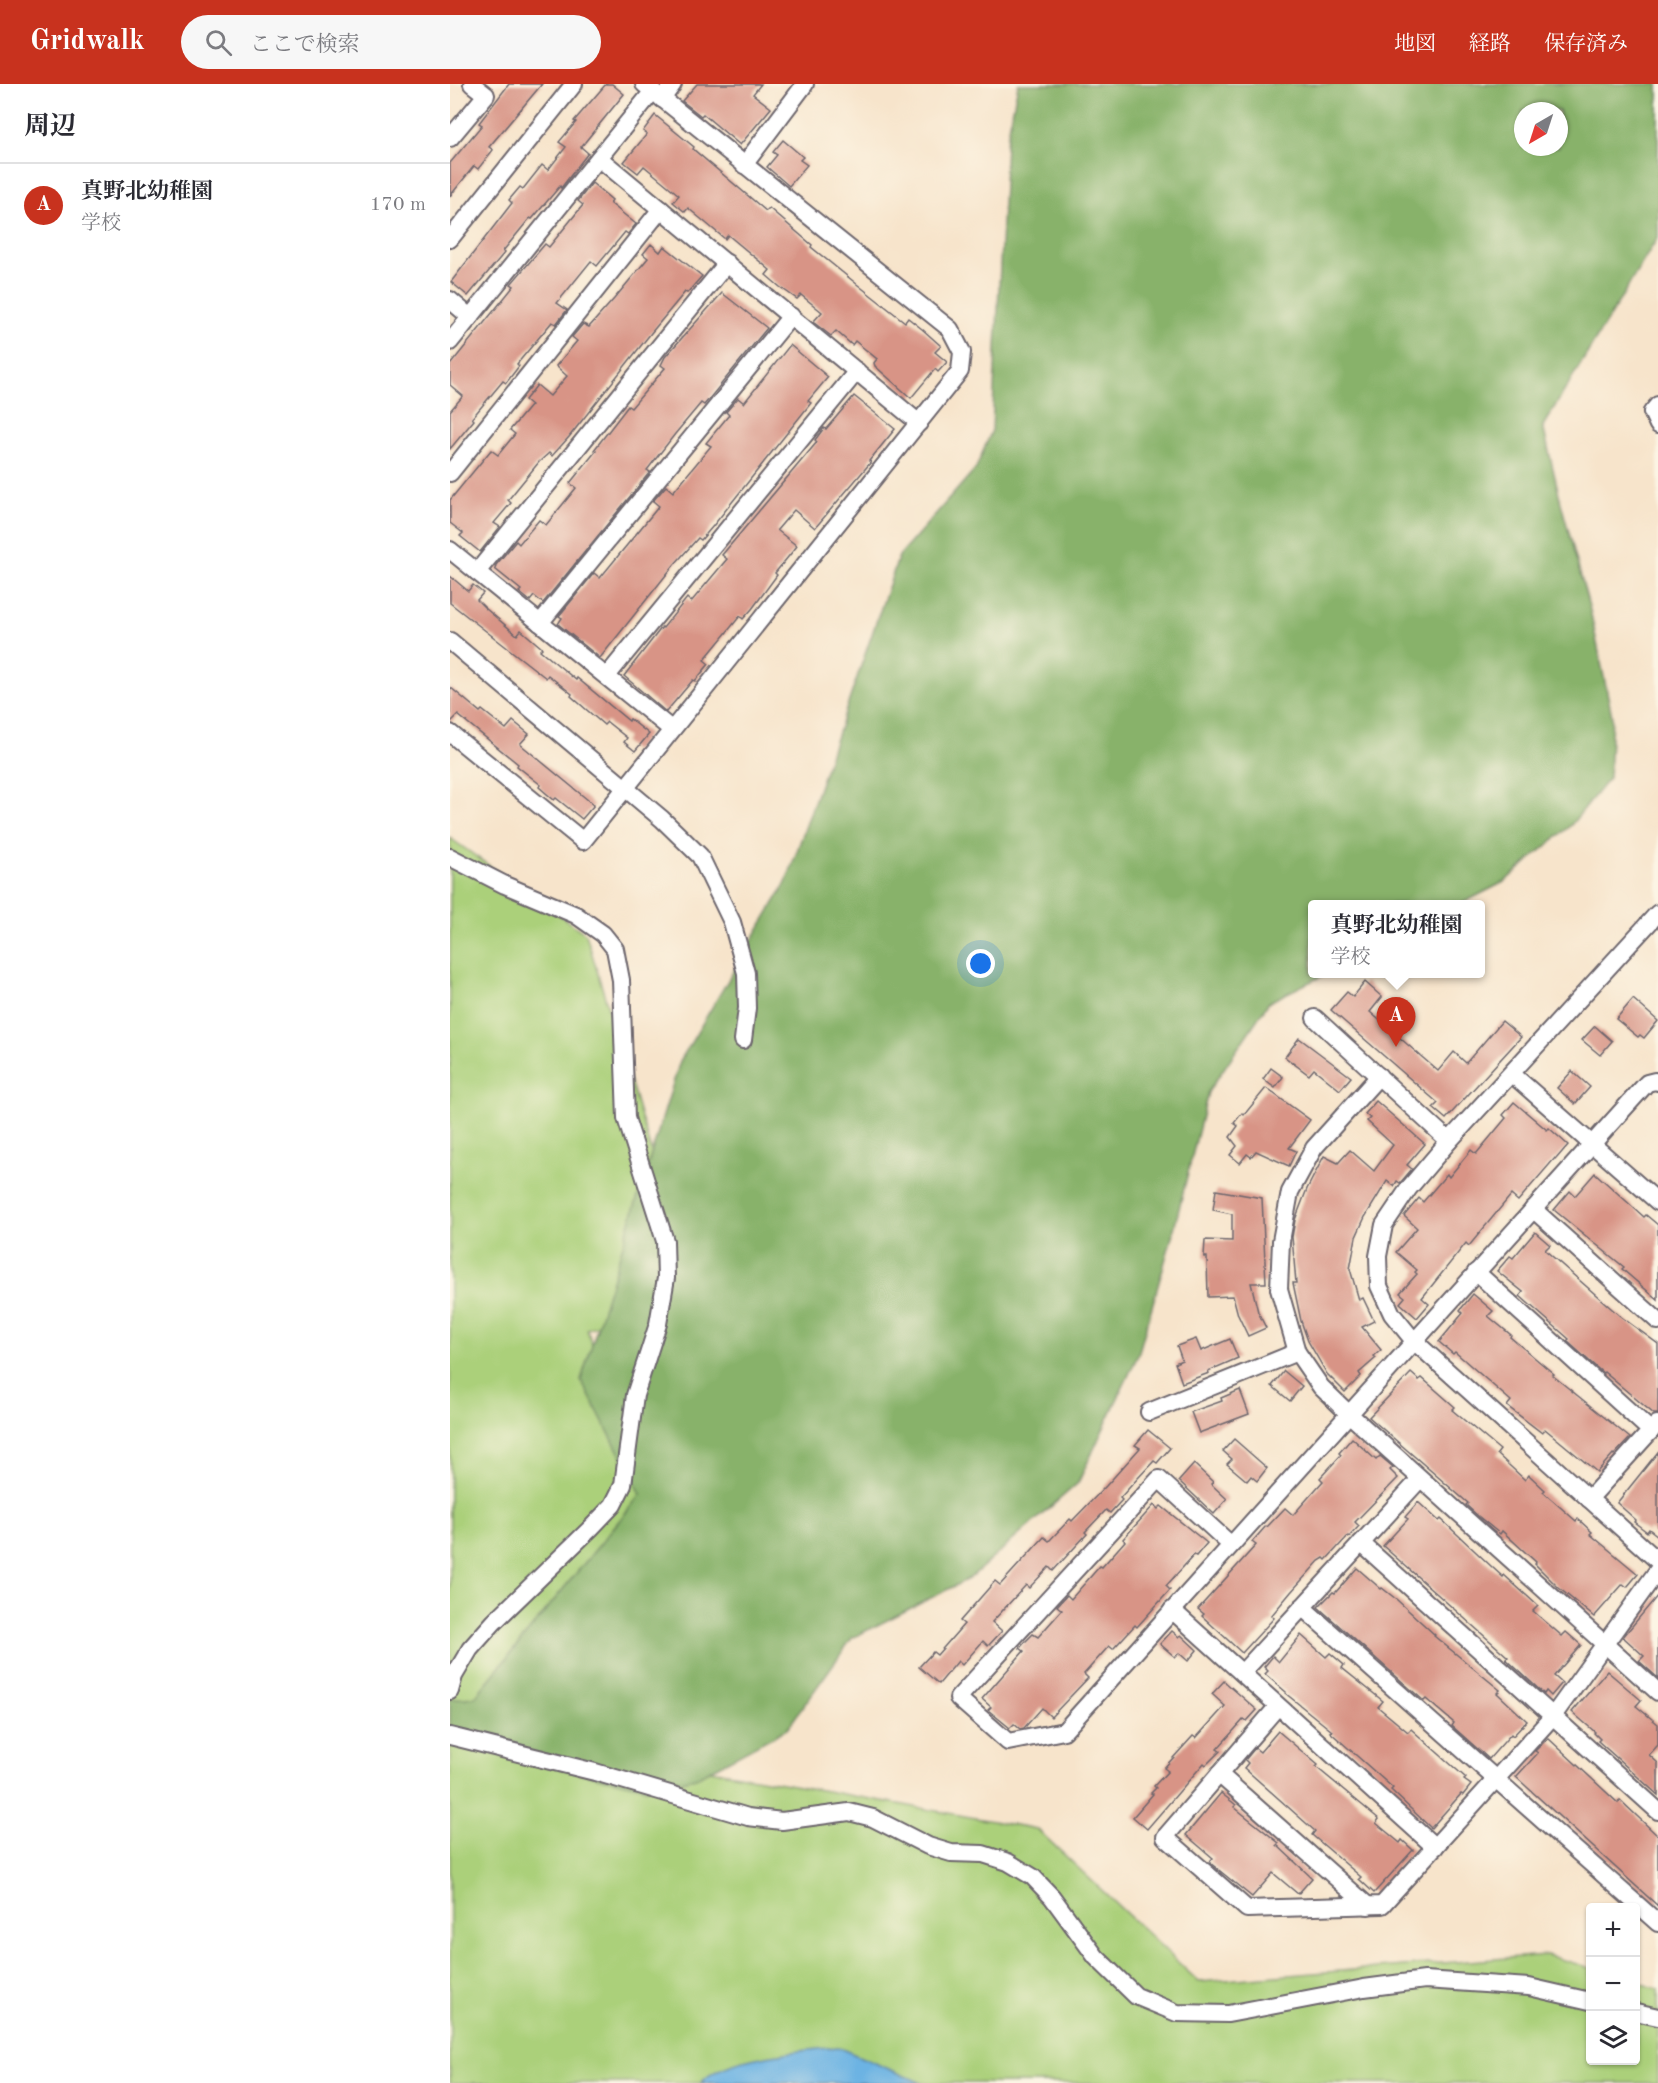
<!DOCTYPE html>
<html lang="ja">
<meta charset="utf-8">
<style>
body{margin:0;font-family:"Old Standard TT","Noto Serif JP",serif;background:#f7f7f7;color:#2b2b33}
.controls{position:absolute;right:18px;bottom:18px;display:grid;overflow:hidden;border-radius:6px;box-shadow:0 2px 4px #0004}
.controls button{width:54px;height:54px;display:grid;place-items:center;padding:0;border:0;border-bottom:2px solid #e1e1e2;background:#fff;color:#2b2b33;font:30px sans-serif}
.compass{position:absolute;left:1064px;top:18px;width:54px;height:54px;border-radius:50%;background:#fff;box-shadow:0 2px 4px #0004;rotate:219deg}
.you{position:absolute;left:531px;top:880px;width:21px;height:21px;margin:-15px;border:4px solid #fff;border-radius:50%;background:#1a73e8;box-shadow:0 0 0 9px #1a73e833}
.badge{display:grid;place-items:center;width:39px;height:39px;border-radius:50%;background:#c8321e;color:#fff;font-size:20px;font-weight:700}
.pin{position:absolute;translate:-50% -50px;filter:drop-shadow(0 2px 3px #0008)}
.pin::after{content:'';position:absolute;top:32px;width:21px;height:18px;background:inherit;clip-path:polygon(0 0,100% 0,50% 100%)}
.popup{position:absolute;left:858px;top:816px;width:177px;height:78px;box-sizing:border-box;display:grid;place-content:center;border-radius:6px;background:#fff;filter:drop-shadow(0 2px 4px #0005);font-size:20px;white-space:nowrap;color:#7c7c81}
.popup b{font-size:22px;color:#2b2b33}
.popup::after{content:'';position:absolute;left:50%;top:100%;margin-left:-12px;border:12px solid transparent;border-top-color:#fff}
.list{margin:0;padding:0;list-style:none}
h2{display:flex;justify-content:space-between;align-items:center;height:78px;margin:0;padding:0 24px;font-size:26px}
h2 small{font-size:20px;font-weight:400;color:#7c7c81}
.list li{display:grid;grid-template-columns:39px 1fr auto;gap:18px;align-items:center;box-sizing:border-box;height:84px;padding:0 24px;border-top:2px solid #e1e1e2}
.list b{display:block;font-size:22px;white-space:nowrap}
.list p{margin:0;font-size:20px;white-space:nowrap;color:#7c7c81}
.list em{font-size:20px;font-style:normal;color:#7c7c81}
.icon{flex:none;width:33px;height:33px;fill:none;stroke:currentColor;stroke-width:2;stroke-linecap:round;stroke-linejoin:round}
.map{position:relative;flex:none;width:1208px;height:1999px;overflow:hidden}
header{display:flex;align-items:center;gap:36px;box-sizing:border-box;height:84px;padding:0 30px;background:#c8321e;color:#fff}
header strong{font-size:28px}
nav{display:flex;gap:33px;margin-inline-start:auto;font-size:21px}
.search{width:420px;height:54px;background:#f7f7f7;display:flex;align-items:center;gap:15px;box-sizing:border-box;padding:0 21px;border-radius:33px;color:#7c7c81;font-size:22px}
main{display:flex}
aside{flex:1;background:#fff}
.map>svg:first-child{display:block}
.green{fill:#abd07a;stroke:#66795a;stroke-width:1.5}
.forest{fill:#88b26a;stroke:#556a52;stroke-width:1.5;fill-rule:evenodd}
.water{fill:#6cb3e3;stroke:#476a8f;stroke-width:1.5}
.building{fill:#d89486}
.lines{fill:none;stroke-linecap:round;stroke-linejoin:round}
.minor-casing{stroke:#6d666d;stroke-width:20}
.minor{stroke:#fff;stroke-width:16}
</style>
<header>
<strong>Gridwalk</strong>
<div class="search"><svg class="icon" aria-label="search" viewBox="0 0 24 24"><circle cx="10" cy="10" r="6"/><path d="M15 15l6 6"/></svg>ここで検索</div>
<nav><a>地図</a><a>経路</a><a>保存済み</a></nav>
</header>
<main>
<aside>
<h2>周辺<small></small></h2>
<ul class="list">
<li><span class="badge">A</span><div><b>真野北幼稚園</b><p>学校</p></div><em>170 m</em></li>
</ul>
</aside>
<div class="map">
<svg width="1208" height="1999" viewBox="0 0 1208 1999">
<rect width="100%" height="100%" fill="#fcf5e5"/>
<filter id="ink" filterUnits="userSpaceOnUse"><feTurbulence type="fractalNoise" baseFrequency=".0167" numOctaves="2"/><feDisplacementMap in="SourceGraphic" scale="12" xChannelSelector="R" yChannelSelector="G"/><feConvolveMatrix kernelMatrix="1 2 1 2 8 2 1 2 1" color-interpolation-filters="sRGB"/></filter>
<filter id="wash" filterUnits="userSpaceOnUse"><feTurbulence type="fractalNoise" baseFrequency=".008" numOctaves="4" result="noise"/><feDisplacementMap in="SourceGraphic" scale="24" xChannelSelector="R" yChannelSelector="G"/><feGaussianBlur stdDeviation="1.35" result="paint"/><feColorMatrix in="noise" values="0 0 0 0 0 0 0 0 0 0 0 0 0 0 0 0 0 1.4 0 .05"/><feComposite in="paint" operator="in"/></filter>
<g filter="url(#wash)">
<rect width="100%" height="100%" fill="#f7e4cb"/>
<path class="green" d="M 0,754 L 136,850 L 245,1213 L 137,1245 L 191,1410 L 25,1613 L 84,1654 L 587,1745 L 749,1898 L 1097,1871 L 1140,1884 L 1140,1976 L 1186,1976 L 1186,1898 L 1208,1905 L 1208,1999 L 0,1999 Z"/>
<path class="forest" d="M 568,0 L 1208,0 L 1208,153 L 1093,342 L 1111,419 L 1141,530 L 1162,632 L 1159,694 L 1121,741 L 1054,798 L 1011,820 L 862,820 L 862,890 L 876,890 L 819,918 L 758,1008 L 722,1153 L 688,1271 L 628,1399 L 520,1494 L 402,1554 L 337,1645 L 246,1694 L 197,1704 L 0,1660 L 0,1615 L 25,1613 L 191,1410 L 131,1296 L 230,977 L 336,799 L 449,472 L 526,384 L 542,346 L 556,59 ZM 1073,27 L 1109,27 L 1109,63 L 1073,63 Z"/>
<path class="water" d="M 387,1963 L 472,1999 L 251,1999 C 273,1972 353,1967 387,1963 Z"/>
<g id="blocks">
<g class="building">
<path d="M 59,0 L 92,0 L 39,63 L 43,66 L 28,85 L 24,82 L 0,112 L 0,79 L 32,41 L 29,39 Z"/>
<path d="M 156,0 L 162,0 L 174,10 L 131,63 L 138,69 L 111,104 L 110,102 L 82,135 L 80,134 L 53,167 L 55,168 L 18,212 L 1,198 L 62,119 L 59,116 L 70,103 L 73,105 L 92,81 L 98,86 L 116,63 L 109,58 L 126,38 L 124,37 Z"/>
<path d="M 247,0 L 311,0 L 303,10 L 321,24 L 290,61 L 253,30 L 251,32 L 232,17 Z"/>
<path d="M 205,31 L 244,63 L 243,65 L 316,127 L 319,124 L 334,137 L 362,161 L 361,163 L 408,201 L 455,238 L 458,234 L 472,245 L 491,262 L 485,268 L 497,278 L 488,288 L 485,285 L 461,314 L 425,282 L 424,279 L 427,275 L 405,257 L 402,261 L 386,247 L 381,252 L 363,238 L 372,228 L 351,211 L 347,215 L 330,203 L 316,191 L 320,186 L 278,151 L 275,155 L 238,124 L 235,128 L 223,118 L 229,111 L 194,82 L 188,89 L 174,78 L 197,50 L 193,47 Z"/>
<path d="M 333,56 L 353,73 L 350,76 L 357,81 L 339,102 L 317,83 L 327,71 L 323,68 Z"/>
<path d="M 142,99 L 162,116 L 160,119 L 186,140 L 178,150 L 175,148 L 147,182 L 141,177 L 107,219 L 117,226 L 106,240 L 102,238 L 67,280 L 69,282 L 56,299 L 53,297 L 22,334 L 24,336 L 0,365 L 0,327 L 13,312 L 0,301 L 0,281 L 64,202 L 61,200 L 95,160 L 99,163 L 133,121 L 128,117 Z"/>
<path d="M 201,160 L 210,168 L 214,162 L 252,192 L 237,209 L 235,208 L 201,249 L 119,353 L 102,372 L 99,369 L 89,378 L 58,416 L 61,419 L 44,439 L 50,443 L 30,468 L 10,452 L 13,449 L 0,439 L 0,416 L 41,366 L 48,371 L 65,350 L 60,346 L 81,321 L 75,316 L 87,301 L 100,312 L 117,292 L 106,282 L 127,257 L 122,253 L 133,240 L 139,243 L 164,215 L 198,174 L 193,170 Z"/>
<path d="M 272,209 L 317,244 L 259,315 L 254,321 L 251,319 L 225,350 L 197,386 L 200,388 L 93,519 L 84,512 L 80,517 L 69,508 L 71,506 L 45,485 L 46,481 L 66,457 L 69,460 L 89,436 L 96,441 L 126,404 L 120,399 L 146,367 L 144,366 L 178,322 L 181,324 L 215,284 L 211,281 L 215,273 Z"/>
<path d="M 340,261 L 378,293 L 358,317 L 361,319 L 263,442 L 251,456 L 248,454 L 224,481 L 150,574 L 108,540 L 112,534 L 109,532 L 144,489 L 150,494 L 209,422 L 203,417 L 216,402 L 223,408 L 261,362 L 256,359 L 279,331 L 276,328 L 288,314 L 294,319 Z"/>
<path d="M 404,312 L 445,345 L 419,377 L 421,378 L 365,444 L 344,426 L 327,446 L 347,462 L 325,489 L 327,491 L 302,525 L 293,535 L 290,532 L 254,576 L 259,580 L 245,597 L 243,596 L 216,628 L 174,592 L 212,543 L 213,544 L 237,514 L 241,518 L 277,475 L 272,471 L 367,358 L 365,356 L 374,344 L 376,345 Z"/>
<path d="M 0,492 L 18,507 L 23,501 L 33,509 L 27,516 L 35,524 L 67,551 L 71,546 L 92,564 L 90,566 L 126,596 L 127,594 L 179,637 L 180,635 L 199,650 L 185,667 L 174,658 L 177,654 L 157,638 L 154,641 L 121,612 L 122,610 L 98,591 L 96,594 L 0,519 Z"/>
<path d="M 0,603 L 30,628 L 32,626 L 56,645 L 63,637 L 79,650 L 70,660 L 144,721 L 132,735 L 106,714 L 104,716 L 89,703 L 91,701 L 67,682 L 68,680 L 8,631 L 0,639 Z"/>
<path d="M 915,898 L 932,913 L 920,928 L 988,987 L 1004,968 L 1016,979 L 1052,937 L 1071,953 L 996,1035 L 983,1024 L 988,1019 L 881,926 L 897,908 L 903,913 Z"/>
<path d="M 1183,915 L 1208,937 L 1194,954 L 1190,951 L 1188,953 L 1166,935 Z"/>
<path d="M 1145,942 L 1162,957 L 1150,971 L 1132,956 Z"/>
<path d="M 849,954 L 901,993 L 890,1006 L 864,985 L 859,991 L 835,973 Z"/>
<path d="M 821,984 L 833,993 L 825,1004 L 813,995 Z"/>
<path d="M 1122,987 L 1140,1003 L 1125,1020 L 1107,1004 Z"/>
<path d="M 816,1004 L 860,1036 L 839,1064 L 846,1067 L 839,1082 L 806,1067 L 801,1073 L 797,1070 L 790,1079 L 780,1071 L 787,1062 L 780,1053 L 788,1042 L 784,1039 L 792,1029 L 794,1031 Z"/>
<path d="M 926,1017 L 975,1060 L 957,1081 L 962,1085 L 950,1099 L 947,1097 L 944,1102 L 937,1097 L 915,1133 L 906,1153 L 900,1185 L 909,1216 L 913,1214 L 924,1237 L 912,1243 L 931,1266 L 924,1272 L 926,1274 L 909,1289 L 911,1292 L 895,1308 L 877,1290 L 858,1257 L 851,1237 L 843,1199 L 846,1199 L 842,1153 L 845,1136 L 857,1105 L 874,1072 L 888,1079 L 900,1066 L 924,1087 L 943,1061 L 917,1037 L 920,1034 L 915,1030 Z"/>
<path d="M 1064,1018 L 1097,1046 L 1099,1044 L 1118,1061 L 1106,1075 L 1105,1074 L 1068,1117 L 1061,1111 L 1019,1162 L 1016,1159 L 972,1214 L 979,1220 L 967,1234 L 950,1219 L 955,1213 L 950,1209 L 967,1190 L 965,1188 L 967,1186 L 946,1168 L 967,1144 L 954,1132 L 969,1114 L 973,1118 L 997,1090 L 999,1093 L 1021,1066 L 1026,1070 L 1056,1034 L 1053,1031 Z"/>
<path d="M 1145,1089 L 1194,1133 L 1196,1131 L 1208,1141 L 1208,1216 L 1172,1185 L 1174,1183 L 1104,1126 L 1120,1107 L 1125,1112 Z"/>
<path d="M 766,1106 L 812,1114 L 816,1199 L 801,1199 L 808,1228 L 816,1244 L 798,1252 L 788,1231 L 783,1212 L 758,1213 L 757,1173 L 754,1173 L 755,1156 L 782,1157 L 782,1130 L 763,1126 Z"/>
<path d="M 1085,1148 L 1100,1161 L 1095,1166 L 1170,1232 L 1208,1260 L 1208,1330 L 1204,1330 L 1154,1288 L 1153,1289 L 1146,1283 L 1117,1257 L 1119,1255 L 1070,1212 L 1073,1208 L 1047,1187 L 1060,1172 L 1063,1174 Z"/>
<path d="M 1023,1210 L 1043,1227 L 1038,1232 L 1061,1251 L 1060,1253 L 1104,1290 L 1102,1291 L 1180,1354 L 1164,1371 L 1163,1370 L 1147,1388 L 1095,1345 L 1092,1349 L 1057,1322 L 1061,1317 L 1005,1268 L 1003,1270 L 989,1258 L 1013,1229 L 1010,1226 Z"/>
<path d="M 746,1255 L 751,1267 L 780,1255 L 788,1274 L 758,1287 L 759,1289 L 732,1299 L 725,1279 L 732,1276 L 727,1262 Z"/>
<path d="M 834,1287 L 852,1302 L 840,1317 L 822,1302 Z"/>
<path d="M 961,1289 L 969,1296 L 972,1294 L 1005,1323 L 1002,1326 L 1050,1366 L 1047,1370 L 1075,1396 L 1079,1391 L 1095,1406 L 1093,1408 L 1126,1437 L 1128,1435 L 1142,1448 L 1140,1450 L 1188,1490 L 1177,1503 L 1173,1500 L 1144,1533 L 1109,1504 L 1085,1480 L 1086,1478 L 1052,1447 L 1050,1450 L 1028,1432 L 1016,1421 L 1018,1419 L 919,1333 Z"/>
<path d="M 790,1306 L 799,1330 L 749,1349 L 741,1328 L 772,1317 L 771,1314 Z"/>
<path d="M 698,1346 L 720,1364 L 707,1379 L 704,1377 L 688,1394 L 670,1414 L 672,1416 L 660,1429 L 656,1426 L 635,1448 L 637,1450 L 603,1487 L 599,1483 L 579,1504 L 576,1501 L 542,1538 L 552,1547 L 538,1562 L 533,1557 L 512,1581 L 508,1577 L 489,1600 L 469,1583 L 483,1568 L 487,1571 L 514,1540 L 510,1537 L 545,1497 L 550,1501 L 594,1453 L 599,1457 L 620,1435 L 622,1437 L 656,1402 L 690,1364 L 685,1361 Z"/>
<path d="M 902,1354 L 926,1376 L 930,1372 L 943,1383 L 940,1386 L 948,1394 L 905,1438 L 909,1442 L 899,1453 L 898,1452 L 876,1476 L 874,1474 L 869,1477 L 841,1508 L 821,1532 L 824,1534 L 792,1569 L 752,1532 L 754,1530 L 748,1525 L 806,1461 L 802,1458 L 816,1442 L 817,1443 L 835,1424 L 843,1431 L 873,1397 L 870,1394 L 891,1371 L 889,1369 Z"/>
<path d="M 784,1355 L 817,1384 L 807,1397 L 801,1392 L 797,1397 L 777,1380 L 782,1375 L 773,1367 Z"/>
<path d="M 1208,1368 L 1208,1452 L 1199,1445 L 1197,1448 L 1184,1438 L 1186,1436 L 1167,1419 Z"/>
<path d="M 744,1380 L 763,1398 L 761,1400 L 777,1415 L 764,1430 L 729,1397 Z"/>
<path d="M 968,1418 L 989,1437 L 991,1435 L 1042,1483 L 1053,1493 L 1054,1491 L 1088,1522 L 1083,1527 L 1112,1552 L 1116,1548 L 1131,1561 L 1104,1592 L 1112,1599 L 1101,1612 L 1096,1607 L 1094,1610 L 1056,1575 L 1058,1573 L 933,1462 L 958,1435 L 955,1433 Z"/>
<path d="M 704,1421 L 708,1425 L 711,1422 L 757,1459 L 746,1472 L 744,1471 L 716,1502 L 720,1506 L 687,1543 L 685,1541 L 663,1565 L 659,1562 L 634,1590 L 638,1594 L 601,1633 L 592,1624 L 574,1644 L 570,1645 L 564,1640 L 560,1644 L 538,1626 L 541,1623 L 532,1615 L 574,1567 L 570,1564 L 575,1558 L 583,1550 L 588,1553 L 612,1526 L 607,1522 L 617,1511 L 621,1515 L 650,1482 L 652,1483 L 675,1457 L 673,1455 Z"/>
<path d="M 907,1484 L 931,1505 L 932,1504 L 946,1515 L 985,1551 L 984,1552 L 1050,1606 L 1047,1609 L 1077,1637 L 1063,1652 L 1061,1650 L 1039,1675 L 1002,1642 L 1004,1639 L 976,1615 L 974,1617 L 868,1523 L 883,1508 L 885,1509 Z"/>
<path d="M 1208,1511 L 1208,1594 L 1189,1577 L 1194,1572 L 1173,1553 Z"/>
<path d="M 722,1547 L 729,1553 L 731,1551 L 747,1566 L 738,1577 L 729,1569 L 725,1573 L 710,1560 Z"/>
<path d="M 851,1551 L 876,1573 L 880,1569 L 894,1581 L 892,1584 L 933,1617 L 928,1623 L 958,1648 L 961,1645 L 1016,1694 L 1014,1696 L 1021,1701 L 1013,1711 L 1011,1710 L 981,1744 L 941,1706 L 943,1704 L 880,1648 L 882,1647 L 835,1609 L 836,1608 L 815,1590 L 818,1587 L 814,1583 L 823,1572 L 829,1578 Z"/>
<path d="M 1157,1587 L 1191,1616 L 1186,1622 L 1208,1640 L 1208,1661 L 1199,1671 L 1208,1679 L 1208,1711 L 1148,1657 L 1150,1655 L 1144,1649 L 1145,1648 L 1122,1628 Z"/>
<path d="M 774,1597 L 807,1626 L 797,1637 L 794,1635 L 767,1665 L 770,1667 L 756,1681 L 754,1679 L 697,1745 L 683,1733 L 703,1710 L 701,1709 L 706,1704 L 704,1702 L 718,1687 L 714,1684 L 743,1652 L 746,1654 L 775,1622 L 762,1610 Z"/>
<path d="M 828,1647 L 868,1681 L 866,1683 L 929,1735 L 926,1739 L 950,1759 L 952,1756 L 963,1766 L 924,1809 L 909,1795 L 911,1793 L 862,1751 L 865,1747 L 794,1684 L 798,1679 L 795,1676 L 805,1664 L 810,1668 Z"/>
<path d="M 1098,1654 L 1168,1719 L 1170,1716 L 1208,1752 L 1208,1822 L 1066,1693 L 1088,1669 L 1085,1667 Z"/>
<path d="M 771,1709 L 786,1721 L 784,1723 L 829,1759 L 827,1761 L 862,1794 L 848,1810 L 823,1789 L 802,1813 L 759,1778 L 763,1774 L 736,1751 Z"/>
</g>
</g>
</g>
<g filter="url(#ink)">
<use href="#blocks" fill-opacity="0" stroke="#6d666d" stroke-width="1.5"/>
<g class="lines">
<g class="minor-casing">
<g id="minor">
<path d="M 212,15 L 223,0"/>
<path d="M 0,54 L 36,11 L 22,0"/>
<path d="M 149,74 L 469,339"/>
<path d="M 294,81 L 355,0"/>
<path d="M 0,155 L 124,0"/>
<path d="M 0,216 L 20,233"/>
<path d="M 0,258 L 203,7"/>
<path d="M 1208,321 L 1202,328 L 1208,341"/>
<path d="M 0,389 L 211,125"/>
<path d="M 0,466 L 221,645"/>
<path d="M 27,488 L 277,179"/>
<path d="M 90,539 L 341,232"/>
<path d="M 0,557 L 212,735 L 250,772 L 282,838 L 296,889 L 297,924 L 293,956"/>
<path d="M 157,592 L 407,287"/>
<path d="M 0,649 L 133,757 L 510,287 L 512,268 L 500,245 L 194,0"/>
<path d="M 0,773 L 55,801 L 126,831 L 153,850 L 165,865 L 171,896 L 176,1034 L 215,1157 L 216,1194 L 208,1240 L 185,1311 L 173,1401 L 163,1421 L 141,1444 L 44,1538 L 20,1565 L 4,1592 L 0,1607"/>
<path d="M 1208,829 L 999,1057 L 959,1104 L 934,1141 L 928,1172 L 929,1202 L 942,1230 L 964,1257 L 1208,1477"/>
<path d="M 865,934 L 999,1057"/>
<path d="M 1062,990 L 1208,1118"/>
<path d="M 929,992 L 864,1064 L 840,1108 L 831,1157 L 829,1205 L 847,1268 L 871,1303 L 899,1330 L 1208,1608"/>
<path d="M 1083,1125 L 1208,1237"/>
<path d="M 1026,1188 L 1201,1347"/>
<path d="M 699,1328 L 847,1268"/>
<path d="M 1139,1415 L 1207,1340"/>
<path d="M 911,1459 L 1208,1727"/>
<path d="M 781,1461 L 709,1395 L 508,1614 L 558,1658 L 614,1647 L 1197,999 L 1205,997 L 1208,998"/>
<path d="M 852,1523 L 1208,1839"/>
<path d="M 722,1526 L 985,1763"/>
<path d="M 792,1589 L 970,1395"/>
<path d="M 828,1622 L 715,1753 L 797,1825 L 932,1821 L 1103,1632 L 1208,1486"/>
<path d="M 0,1652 L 145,1688 L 298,1733 L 332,1737 L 399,1728 L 423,1734 L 478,1762 L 501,1769 L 533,1770 L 558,1778 L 583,1793 L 602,1813 L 646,1873 L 686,1912 L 727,1929 L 778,1930 L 914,1904 L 975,1896 L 1079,1903 L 1140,1917"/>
<path d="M 769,1690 L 918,1822"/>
<path d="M 1186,1928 L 1208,1933"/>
</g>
</g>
<use href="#minor" class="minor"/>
</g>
</g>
</svg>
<div class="controls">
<button>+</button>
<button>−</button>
<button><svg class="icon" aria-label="layers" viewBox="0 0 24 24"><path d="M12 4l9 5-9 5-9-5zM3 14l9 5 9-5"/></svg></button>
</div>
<svg class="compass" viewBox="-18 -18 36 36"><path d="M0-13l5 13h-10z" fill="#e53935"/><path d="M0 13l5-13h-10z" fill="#7c7c81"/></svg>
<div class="you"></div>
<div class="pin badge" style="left:946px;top:963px">A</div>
<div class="popup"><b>真野北幼稚園</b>学校</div>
</div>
</main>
